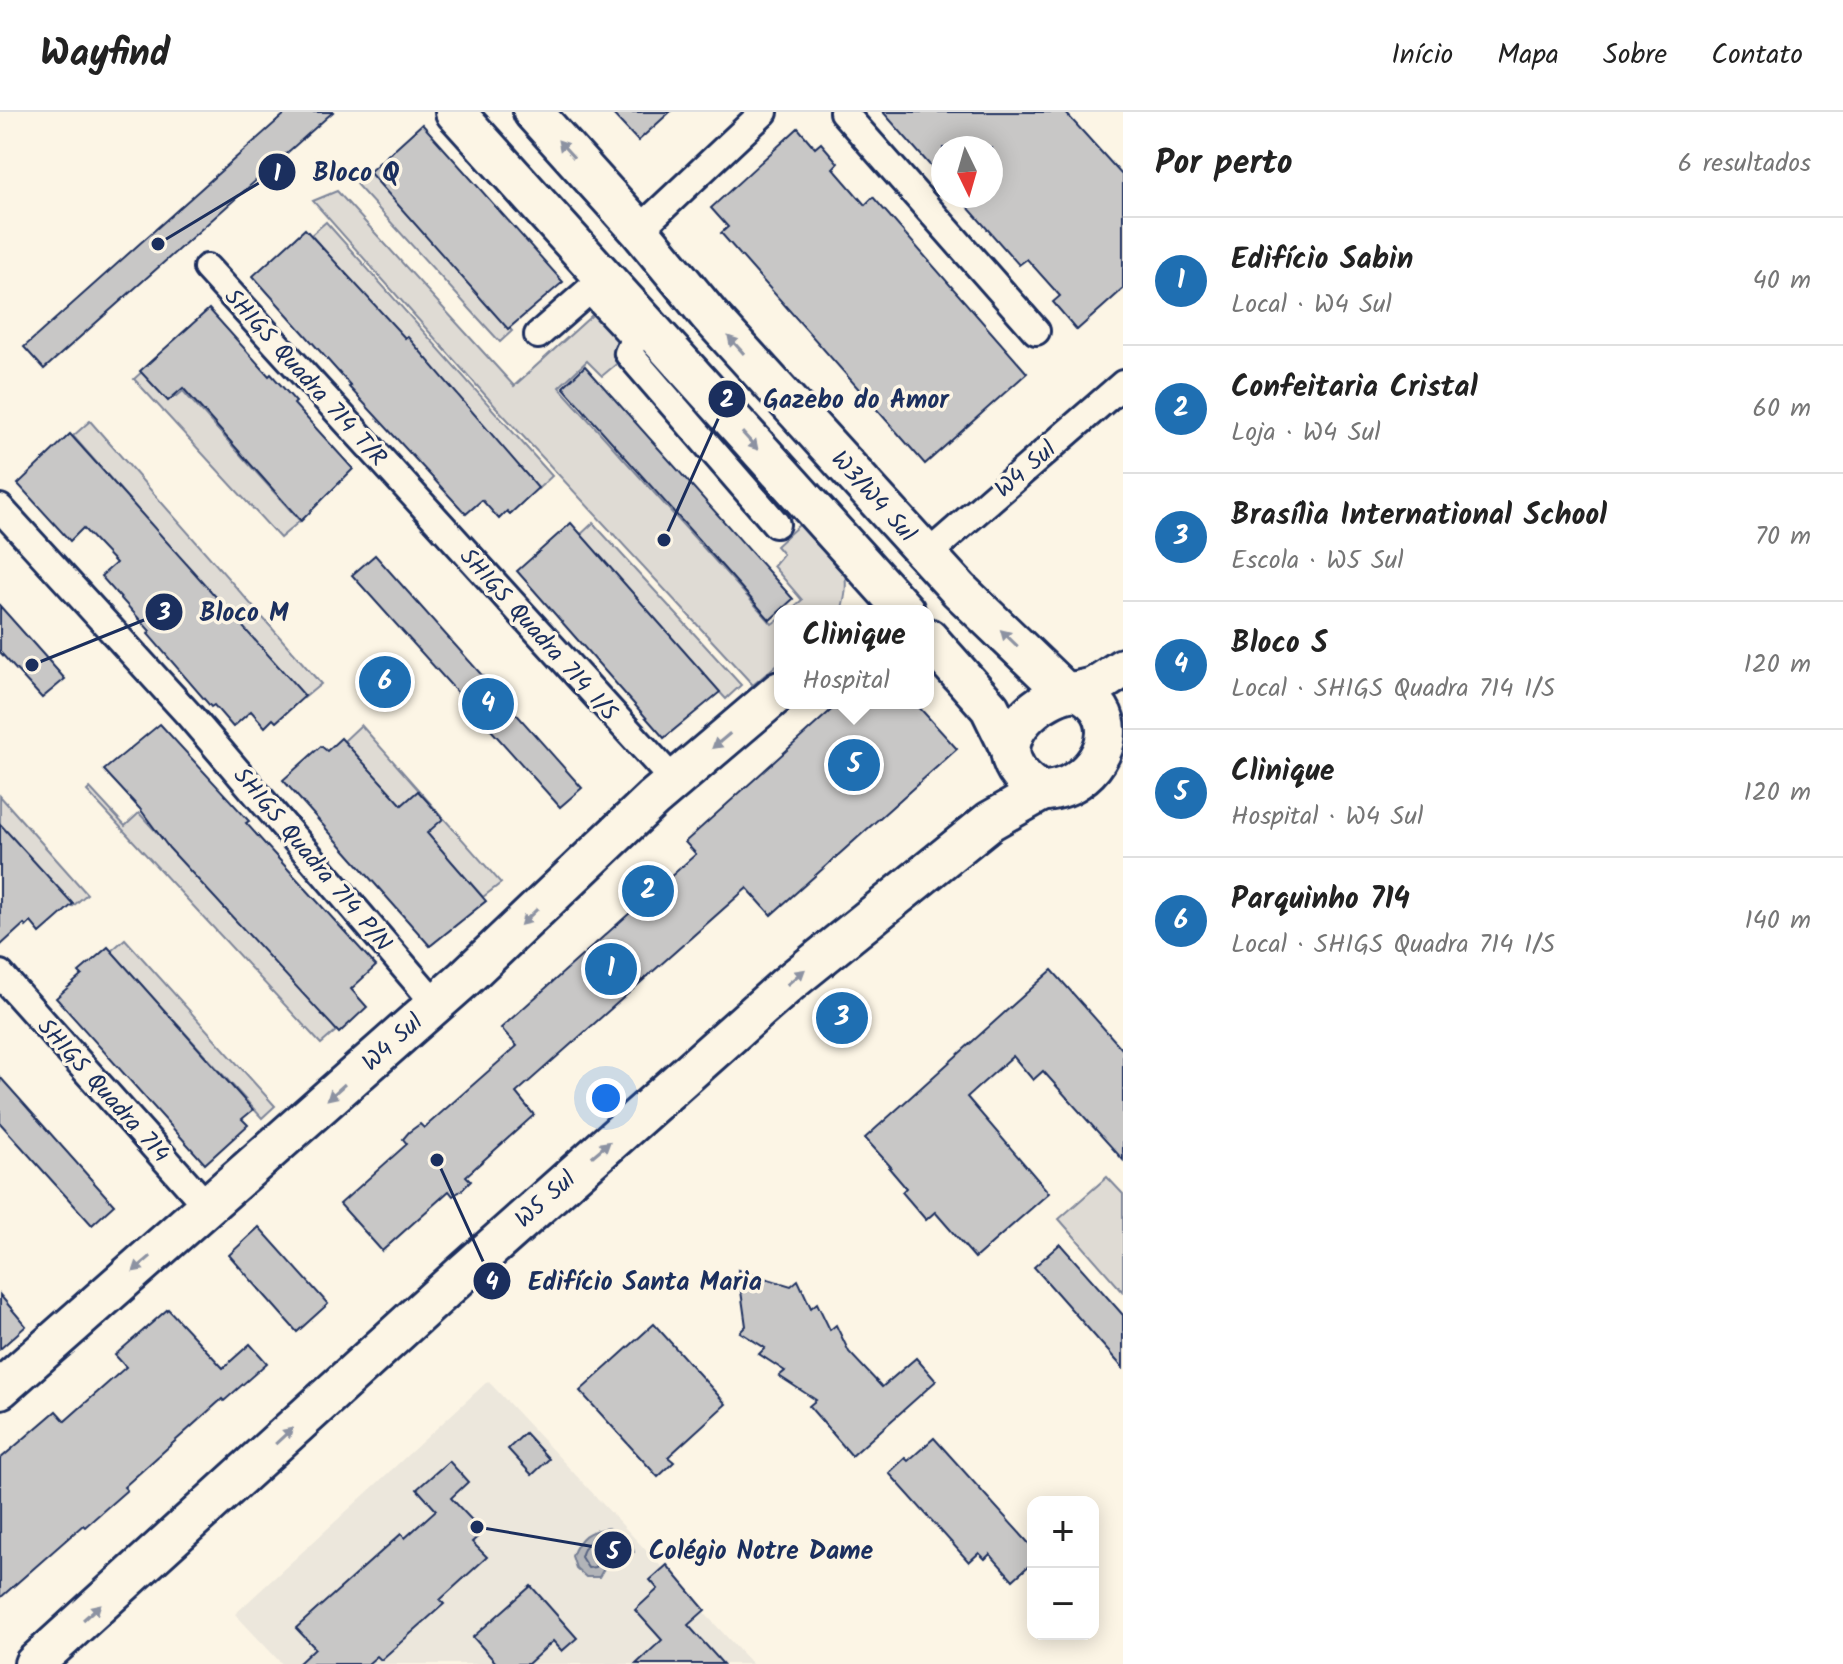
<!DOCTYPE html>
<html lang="pt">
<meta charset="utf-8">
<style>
body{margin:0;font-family:Kalam,sans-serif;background:#f2f2f2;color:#222}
.controls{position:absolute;right:24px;bottom:24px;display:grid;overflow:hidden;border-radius:16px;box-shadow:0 4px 20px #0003}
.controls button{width:72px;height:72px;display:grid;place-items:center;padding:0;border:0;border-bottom:2px solid #e0e0e0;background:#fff;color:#222;font:40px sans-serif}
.compass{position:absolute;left:931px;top:24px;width:72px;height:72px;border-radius:50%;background:#fff;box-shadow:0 4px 20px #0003;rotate:175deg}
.you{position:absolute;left:606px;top:986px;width:28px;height:28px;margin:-20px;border:6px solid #fff;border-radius:50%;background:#1a73e8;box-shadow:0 0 0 12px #1a73e833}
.badge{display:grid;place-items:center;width:52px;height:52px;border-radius:50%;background:#1f6fb2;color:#fff;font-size:26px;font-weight:700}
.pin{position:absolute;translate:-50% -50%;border:4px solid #fff;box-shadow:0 2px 8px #0006}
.popup{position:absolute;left:774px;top:493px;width:160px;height:104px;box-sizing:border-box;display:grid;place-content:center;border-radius:16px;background:#fff;filter:drop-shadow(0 2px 6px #0005);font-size:26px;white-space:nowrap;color:#767676}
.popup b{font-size:30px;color:#222}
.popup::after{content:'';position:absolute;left:50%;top:100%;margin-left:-16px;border:16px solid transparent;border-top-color:#fff}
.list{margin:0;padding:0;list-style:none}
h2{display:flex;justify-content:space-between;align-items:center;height:104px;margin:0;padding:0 32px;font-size:34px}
h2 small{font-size:26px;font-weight:400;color:#767676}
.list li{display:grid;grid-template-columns:52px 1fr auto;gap:24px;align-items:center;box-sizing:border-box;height:128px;padding:0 32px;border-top:2px solid #e0e0e0}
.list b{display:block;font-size:30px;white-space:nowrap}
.list p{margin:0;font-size:26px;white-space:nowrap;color:#767676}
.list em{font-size:26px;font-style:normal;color:#767676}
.map{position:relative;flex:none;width:1123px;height:1552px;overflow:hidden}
header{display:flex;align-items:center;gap:48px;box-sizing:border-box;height:112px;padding:0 40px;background:#fff;border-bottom:2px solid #e0e0e0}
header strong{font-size:38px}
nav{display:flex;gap:44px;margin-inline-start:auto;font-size:28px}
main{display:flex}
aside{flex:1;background:#fff}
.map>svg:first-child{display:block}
.built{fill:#ece7dc}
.green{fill:#dfdbd4;stroke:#7d8599;stroke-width:2}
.water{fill:#b2b4b8;stroke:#767f94;stroke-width:2}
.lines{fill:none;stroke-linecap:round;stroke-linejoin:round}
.shore{stroke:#576482;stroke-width:2}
.building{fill:#c8c7c6;stroke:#1b2f5e;stroke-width:2}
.minor-casing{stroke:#1b2f5e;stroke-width:32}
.secondary-casing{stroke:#1b2f5e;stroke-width:44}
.minor{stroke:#fcf5e5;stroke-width:26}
.secondary{stroke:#fcf5e5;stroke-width:38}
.oneway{fill:#8c92a2}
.labels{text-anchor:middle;stroke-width:7;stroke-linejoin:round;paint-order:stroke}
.street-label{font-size:24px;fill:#1b2f5e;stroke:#fcf5e5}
.leader{fill:none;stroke:#1b2f5e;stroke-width:3}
.callout-dot{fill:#1b2f5e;stroke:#fcf5e5;stroke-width:3}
.mark-label{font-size:24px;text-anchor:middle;font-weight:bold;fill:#fff}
.callout-label{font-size:26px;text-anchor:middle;font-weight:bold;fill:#1b2f5e;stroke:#fcf5e5;stroke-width:7;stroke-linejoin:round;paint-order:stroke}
</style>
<header>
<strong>Wayfind</strong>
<nav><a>Início</a><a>Mapa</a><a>Sobre</a><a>Contato</a></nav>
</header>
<main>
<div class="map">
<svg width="1123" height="1552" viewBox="0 0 1123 1552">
<rect width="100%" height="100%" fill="#fcf5e5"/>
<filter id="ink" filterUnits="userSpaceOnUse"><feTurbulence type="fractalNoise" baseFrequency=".0125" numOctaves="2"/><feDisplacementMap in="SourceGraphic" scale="16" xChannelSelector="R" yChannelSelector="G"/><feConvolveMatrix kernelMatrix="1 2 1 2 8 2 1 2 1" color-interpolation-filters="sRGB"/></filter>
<g filter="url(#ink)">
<path class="built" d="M 488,1269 L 752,1552 L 282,1552 L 235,1502 Z"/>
<g class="green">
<path d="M 370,59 L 512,219 L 500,230 L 356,72 Z"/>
<path d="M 337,79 L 514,274 L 600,196 L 638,234 L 602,264 L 587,249 L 559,275 L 772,512 L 780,506 L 780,550 L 753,573 L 495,294 L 313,89 Z"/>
<path d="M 326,110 L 552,364 L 538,377 L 311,123 Z"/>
<path d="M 155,248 L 153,258 L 177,284 L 183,279 L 300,409 L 280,426 L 134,267 Z"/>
<path d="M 90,309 L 321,572 L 304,586 L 73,324 Z"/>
<path d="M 811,402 C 834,437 856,455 841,499 L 789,499 L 802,488 L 773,454 L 783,442 L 776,434 Z"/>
<path d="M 593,411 L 741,573 L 726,587 L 578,425 Z"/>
<path d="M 361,613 L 501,771 L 483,785 L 344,629 Z"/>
<path d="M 90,676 L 125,714 L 139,701 L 337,918 L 321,932 L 87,679 Z"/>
<path d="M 0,684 L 87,782 L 73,794 L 0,713 Z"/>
<path d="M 125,827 L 275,994 L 262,1006 L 111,839 Z"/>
<path d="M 1107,1065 L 1123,1082 L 1123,1180 L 1059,1107 Z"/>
</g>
<path class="water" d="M 609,1416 L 632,1431 L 634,1440 L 606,1446 L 606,1453 L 599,1465 L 586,1465 L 576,1456 L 572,1444 C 580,1424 587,1419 609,1416 Z"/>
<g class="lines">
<path class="shore" d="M 607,1425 L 615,1429 L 616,1434 L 602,1439 L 595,1455 L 588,1456 L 581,1445 C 585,1430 592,1426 607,1425 Z"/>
</g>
<g class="building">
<path d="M 287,0 L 333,0 L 44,257 L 24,235 Z"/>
<path d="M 611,0 L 670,0 L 638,29 Z"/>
<path d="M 883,0 L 1065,0 L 1123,64 L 1123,177 L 1077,218 L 1053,190 L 1060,184 L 1027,147 L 1019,153 L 958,84 L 991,84 L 991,36 L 943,36 L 943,68 Z"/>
<path d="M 422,12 L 563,170 L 508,217 L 369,60 Z"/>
<path d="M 798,16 L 815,36 L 821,31 L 838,51 L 833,56 L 865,93 L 873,85 L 1027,261 L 925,352 L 721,121 L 728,115 L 711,96 Z"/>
<path d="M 305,117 L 405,226 L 407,224 L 538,376 L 510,402 L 507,399 L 499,407 L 482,388 L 466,402 L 349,275 L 351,274 L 253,164 Z"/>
<path d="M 209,197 L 269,264 L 271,262 L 296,290 L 294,292 L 353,357 L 301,409 L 183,276 L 168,289 L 140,259 Z"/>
<path d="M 585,254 L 793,487 L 770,508 L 563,275 Z"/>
<path d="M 70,322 L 305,584 L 276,610 L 273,607 L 265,615 L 251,599 L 233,615 L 214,593 L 211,595 L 148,522 L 150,519 L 101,464 L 116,451 L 83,416 L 70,429 L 18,372 Z"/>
<path d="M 571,411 L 720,580 L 664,626 L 517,459 Z"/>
<path d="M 375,443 L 582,676 L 560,695 L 352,463 Z"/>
<path d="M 0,494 L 65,567 L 42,586 L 0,540 Z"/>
<path d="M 839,591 L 917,593 L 957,637 L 771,803 L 747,776 L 516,981 L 534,1003 L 466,1064 L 471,1069 L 462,1078 L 453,1084 L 449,1079 L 382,1139 L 340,1092 L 407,1032 L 403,1027 L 409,1020 L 420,1012 L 424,1016 L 517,934 L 501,916 L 696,742 L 685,730 Z"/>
<path d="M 160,612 L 249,709 L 246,711 L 376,854 L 351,877 L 367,895 L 339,921 L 169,736 L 140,697 L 104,658 Z"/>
<path d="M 341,626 L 402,693 L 418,679 L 443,707 L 427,721 L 486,789 L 430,834 L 283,668 L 321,634 L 327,639 Z"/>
<path d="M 0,712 L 73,792 L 40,821 L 31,810 L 26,815 L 24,812 L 0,834 Z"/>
<path d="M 108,835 L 253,998 L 242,1007 L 248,1013 L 205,1052 L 56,886 L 82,863 L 79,860 Z"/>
<path d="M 1052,858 L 1123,938 L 1123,1048 L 1043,959 L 1033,968 L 1013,944 L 967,985 L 1049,1081 L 975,1146 L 935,1100 L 926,1108 L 902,1080 L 906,1076 L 889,1056 L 891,1055 L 865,1026 Z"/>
<path d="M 0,965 L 114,1093 L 92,1113 L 0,1011 Z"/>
<path d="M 259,1115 L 328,1192 L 297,1220 L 229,1143 Z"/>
<path d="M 1060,1132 L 1123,1203 L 1123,1256 L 1034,1155 Z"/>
<path d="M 738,1158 L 791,1174 L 798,1168 L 811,1196 L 817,1191 L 830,1218 L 836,1213 L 849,1240 L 882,1275 L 916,1246 L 936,1269 L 852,1344 L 809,1294 L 816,1288 L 779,1264 L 785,1259 L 759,1242 L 765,1236 L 740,1220 L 746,1214 Z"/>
<path d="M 0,1183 L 26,1214 L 0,1237 Z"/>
<path d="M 168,1197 L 223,1256 L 250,1232 L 267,1251 L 224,1289 L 222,1287 L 124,1375 L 127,1378 L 85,1415 L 83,1413 L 0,1486 L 0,1347 L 56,1299 L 65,1309 L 126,1255 L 115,1243 Z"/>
<path d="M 654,1212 L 726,1292 L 668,1345 L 674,1350 L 658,1365 L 580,1279 Z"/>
<path d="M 525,1321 L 549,1347 L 532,1363 L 508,1337 Z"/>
<path d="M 934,1326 L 1033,1436 L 1033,1450 L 1013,1468 L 990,1442 L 985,1447 L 979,1441 L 969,1450 L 889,1361 L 905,1346 L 908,1349 Z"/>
<path d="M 449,1349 L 468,1370 L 451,1386 L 483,1420 L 472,1430 L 487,1445 L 440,1488 L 444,1492 L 381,1548 L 377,1544 L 368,1552 L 298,1552 L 315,1536 L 296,1516 L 401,1422 L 405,1426 L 436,1398 L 417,1377 Z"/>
<path d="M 667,1453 L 705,1498 L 688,1513 L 723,1552 L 636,1552 L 662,1528 L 635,1498 L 658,1477 L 650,1468 Z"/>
<path d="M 531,1474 L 577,1526 L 562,1539 L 553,1529 L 528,1552 L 497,1552 L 473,1525 Z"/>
</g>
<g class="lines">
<g class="minor-casing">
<g id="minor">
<path d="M 843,0 L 1036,219"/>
<path d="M 639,118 L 764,0"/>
<path d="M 207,156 L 674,669"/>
<path d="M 590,178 L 633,224 L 633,230 L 628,241 L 776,412"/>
<path d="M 538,223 L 602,167"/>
<path d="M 0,396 L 190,604 L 435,891"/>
<path d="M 927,443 L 1123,272"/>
<path d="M 0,862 L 207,1094"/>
</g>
</g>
<g class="secondary-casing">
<g id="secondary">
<path d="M 455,0 L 905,499"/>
<path d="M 533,0 L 639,118 L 709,203 L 959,478 L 1065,580"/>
<path d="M 928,526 L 990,596 L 1010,637"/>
<path d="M 1077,579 C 1120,598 1111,645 1077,668 C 1066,676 1054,678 1041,680 C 1029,672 1017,663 1012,648 C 1001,615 1048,580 1077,579 Z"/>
<path d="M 1077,579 L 1094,575 L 1123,556"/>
<path d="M 0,1277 L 465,866 L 653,687 L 780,579"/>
<path d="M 34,1552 L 461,1163 L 788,872 L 990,709 L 1041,680"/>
</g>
</g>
<use href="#minor" class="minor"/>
<use href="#secondary" class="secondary"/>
</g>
<defs><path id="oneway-solid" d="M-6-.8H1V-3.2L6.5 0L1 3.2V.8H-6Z" transform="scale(2)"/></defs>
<g class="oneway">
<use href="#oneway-solid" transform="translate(566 37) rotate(-132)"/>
<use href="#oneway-solid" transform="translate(736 233) rotate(-132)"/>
<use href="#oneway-solid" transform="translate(750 329) rotate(48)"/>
<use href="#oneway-solid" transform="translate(1009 526) rotate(-136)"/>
<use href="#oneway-solid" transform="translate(721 629) rotate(140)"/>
<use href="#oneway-solid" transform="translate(529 805) rotate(136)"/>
<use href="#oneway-solid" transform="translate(796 865) rotate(-40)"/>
<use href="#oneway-solid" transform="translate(336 980) rotate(138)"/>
<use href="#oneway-solid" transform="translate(601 1037) rotate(-40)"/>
<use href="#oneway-solid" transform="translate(142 1152) rotate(139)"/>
<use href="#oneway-solid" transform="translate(284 1324) rotate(-43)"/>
<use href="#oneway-solid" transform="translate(92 1500) rotate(-42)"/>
</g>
</g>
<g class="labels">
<g class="street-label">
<text transform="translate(306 265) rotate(48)" y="8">SHIGS Quadra 714 T/R</text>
<text transform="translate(1025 357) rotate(-41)" y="8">W4 Sul</text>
<text transform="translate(874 384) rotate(48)" y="8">W3/W4 Sul</text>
<text transform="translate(539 522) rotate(48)" y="8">SHIGS Quadra 714 I/S</text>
<text transform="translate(313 747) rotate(50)" y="8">SHIGS Quadra 714 P/N</text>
<text transform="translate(392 930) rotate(-42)" y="8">W4 Sul</text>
<text transform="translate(104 978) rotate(48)" y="8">SHIGS Quadra 714</text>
<text transform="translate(545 1087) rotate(-42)" y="8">W5 Sul</text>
</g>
</g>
<path class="leader" d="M158 132L277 60M664 428L727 287M32 553L164 500M437 1048L492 1169M477 1415L613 1438"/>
<g class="callout-dot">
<circle cx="158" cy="132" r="8"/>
<circle cx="664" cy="428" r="8"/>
<circle cx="32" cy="553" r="8"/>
<circle cx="437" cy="1048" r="8"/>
<circle cx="477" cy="1415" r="8"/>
<circle cx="277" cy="60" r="20"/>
<circle cx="727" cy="287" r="20"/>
<circle cx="164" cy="500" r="20"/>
<circle cx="492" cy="1169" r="20"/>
<circle cx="613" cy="1438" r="20"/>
</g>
<g class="mark-label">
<text x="277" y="69">1</text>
<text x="727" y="295">2</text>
<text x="164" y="508">3</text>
<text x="492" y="1177">4</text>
<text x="613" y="1447">5</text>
</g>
<g class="callout-label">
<text x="356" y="69">Bloco Q</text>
<text x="856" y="296">Gazebo do Amor</text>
<text x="244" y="509">Bloco M</text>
<text x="645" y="1178">Edifício Santa Maria</text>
<text x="761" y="1447">Colégio Notre Dame</text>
</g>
</svg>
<div class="controls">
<button>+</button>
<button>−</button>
</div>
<svg class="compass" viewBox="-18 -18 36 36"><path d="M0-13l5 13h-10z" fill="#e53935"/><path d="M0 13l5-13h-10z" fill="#767676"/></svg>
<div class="you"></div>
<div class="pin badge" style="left:611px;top:857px">1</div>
<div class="pin badge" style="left:648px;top:779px">2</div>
<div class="pin badge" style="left:842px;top:906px">3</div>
<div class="pin badge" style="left:488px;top:592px">4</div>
<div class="pin badge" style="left:854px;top:653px">5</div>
<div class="popup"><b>Clinique</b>Hospital</div>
<div class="pin badge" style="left:385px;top:570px">6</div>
</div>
<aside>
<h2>Por perto<small>6 resultados</small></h2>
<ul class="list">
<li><span class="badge">1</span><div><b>Edifício Sabin</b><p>Local · W4 Sul</p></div><em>40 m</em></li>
<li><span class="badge">2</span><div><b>Confeitaria Cristal</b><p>Loja · W4 Sul</p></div><em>60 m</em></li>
<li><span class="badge">3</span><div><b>Brasília International School</b><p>Escola · W5 Sul</p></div><em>70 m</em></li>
<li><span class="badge">4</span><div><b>Bloco S</b><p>Local · SHIGS Quadra 714 I/S</p></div><em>120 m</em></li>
<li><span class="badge">5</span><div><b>Clinique</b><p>Hospital · W4 Sul</p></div><em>120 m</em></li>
<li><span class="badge">6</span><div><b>Parquinho 714</b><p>Local · SHIGS Quadra 714 I/S</p></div><em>140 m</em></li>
</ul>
</aside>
</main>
